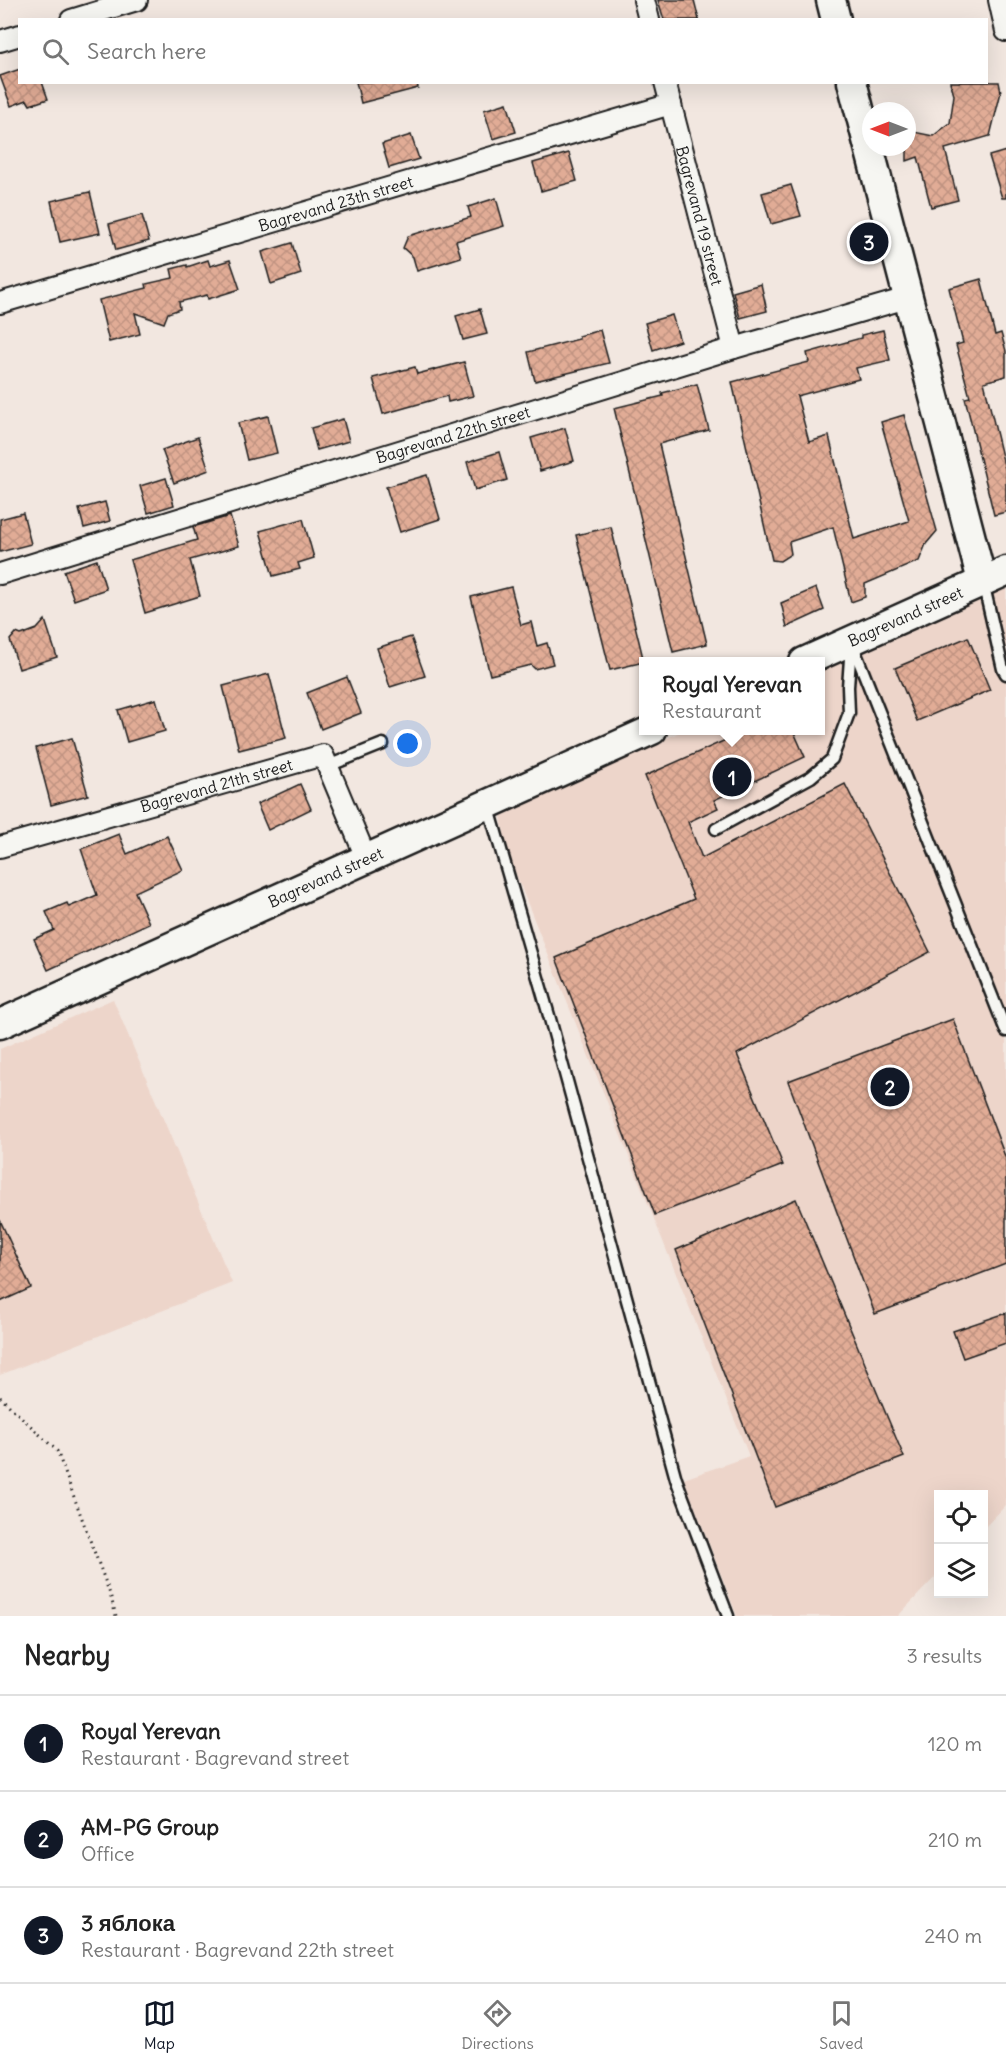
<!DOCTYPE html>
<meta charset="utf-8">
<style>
body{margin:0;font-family:Delius,sans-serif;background:#f2f2f2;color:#222}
.controls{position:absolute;right:18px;bottom:18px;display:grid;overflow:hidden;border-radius:0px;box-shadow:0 6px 24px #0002}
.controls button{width:54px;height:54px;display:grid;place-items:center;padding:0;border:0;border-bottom:2px solid #e0e0e0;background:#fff;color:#222;font:30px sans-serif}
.compass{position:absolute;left:862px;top:102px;width:54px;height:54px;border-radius:50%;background:#fff;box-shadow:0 6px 24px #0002;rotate:270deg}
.you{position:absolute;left:408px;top:744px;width:21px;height:21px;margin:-15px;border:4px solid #fff;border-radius:50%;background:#1a73e8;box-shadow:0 0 0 9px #1a73e833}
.badge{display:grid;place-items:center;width:39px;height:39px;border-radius:50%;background:#111827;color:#fff;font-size:20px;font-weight:700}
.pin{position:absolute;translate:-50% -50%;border:3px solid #fff;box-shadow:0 2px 6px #0006}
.popup{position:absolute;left:639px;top:657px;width:186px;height:78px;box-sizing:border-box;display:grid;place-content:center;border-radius:0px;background:#fff;filter:drop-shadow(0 2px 4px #0005);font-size:20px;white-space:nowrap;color:#767676}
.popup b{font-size:22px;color:#222}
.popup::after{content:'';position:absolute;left:50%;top:100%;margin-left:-12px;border:12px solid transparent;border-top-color:#fff}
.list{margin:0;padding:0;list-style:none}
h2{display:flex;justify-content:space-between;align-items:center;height:78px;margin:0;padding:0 24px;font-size:26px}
h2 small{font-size:20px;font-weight:400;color:#767676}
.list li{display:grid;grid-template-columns:39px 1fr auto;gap:18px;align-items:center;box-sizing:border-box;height:96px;padding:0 24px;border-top:2px solid #e0e0e0}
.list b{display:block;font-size:22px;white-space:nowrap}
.list p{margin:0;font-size:20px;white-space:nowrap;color:#767676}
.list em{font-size:20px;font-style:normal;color:#767676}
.icon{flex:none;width:33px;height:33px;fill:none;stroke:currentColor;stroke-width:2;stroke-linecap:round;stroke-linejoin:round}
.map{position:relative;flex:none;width:1006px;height:1616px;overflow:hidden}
.search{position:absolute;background:#fff;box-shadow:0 6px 24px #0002;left:18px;right:18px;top:18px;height:66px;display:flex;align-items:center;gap:15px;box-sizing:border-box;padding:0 21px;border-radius:0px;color:#767676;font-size:22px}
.sheet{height:366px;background:#fff}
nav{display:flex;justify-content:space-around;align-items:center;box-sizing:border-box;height:84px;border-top:2px solid #e0e0e0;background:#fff;font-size:16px;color:#767676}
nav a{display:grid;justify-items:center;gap:3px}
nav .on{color:#111827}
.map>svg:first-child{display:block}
.built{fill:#edd5ca}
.building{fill:url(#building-cross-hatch);stroke:#1c1c1c;stroke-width:1.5}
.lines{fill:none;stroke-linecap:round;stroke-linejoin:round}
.lane-casing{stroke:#1c1c1c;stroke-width:15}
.street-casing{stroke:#1c1c1c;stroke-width:24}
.secondary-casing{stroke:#1c1c1c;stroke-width:33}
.path{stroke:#1c1c1c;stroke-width:3;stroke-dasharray:1.5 4.5;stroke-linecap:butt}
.lane{stroke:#f6f6f2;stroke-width:10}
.street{stroke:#f6f6f2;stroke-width:20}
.secondary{stroke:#f6f6f2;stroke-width:28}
.labels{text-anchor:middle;stroke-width:4.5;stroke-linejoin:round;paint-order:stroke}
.street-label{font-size:16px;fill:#1c1c1c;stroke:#f6f6f2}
</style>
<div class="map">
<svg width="1006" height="1616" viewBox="0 0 1006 1616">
<defs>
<pattern id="building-cross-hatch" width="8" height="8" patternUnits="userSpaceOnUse" patternTransform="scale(1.5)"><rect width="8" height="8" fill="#e1ac96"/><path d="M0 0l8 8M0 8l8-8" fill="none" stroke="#c09381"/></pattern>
</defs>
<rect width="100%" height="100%" fill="#f2e7e0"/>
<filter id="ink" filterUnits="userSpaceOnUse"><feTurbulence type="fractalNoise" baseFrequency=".0167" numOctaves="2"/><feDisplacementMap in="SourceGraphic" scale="12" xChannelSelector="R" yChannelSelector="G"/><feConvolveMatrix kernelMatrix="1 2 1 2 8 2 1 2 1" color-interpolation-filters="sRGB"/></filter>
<g filter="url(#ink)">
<g class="built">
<path d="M 1006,583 L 1006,1505 L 984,1528 L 984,1494 L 938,1494 L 938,1574 L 898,1616 L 737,1616 L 684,1479 L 749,1456 L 507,852 L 501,816 L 682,731 L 820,730 L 821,666 Z"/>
<path d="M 113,999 L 232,1283 L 0,1375 L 0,1049 Z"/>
</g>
<g class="building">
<path d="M 658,0 L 694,0 L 699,20 L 664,20 Z"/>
<path d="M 20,69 L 20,82 L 42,82 L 48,99 L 30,105 L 27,100 L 11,106 L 0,76 Z"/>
<path d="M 356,82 L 417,82 L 418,88 L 361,103 Z"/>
<path d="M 950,82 L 999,82 L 1001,92 L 990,136 L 945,149 L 958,200 L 931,207 L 918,157 L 907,161 L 907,138 L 911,140 L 914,132 L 933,136 L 950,123 L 954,95 Z"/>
<path d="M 507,103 L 516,132 L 493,139 L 484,110 Z"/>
<path d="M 411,135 L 419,159 L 389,168 L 382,144 Z"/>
<path d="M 1006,151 L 1006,198 L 1002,198 L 989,156 Z"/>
<path d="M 569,153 L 577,181 L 541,191 L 533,163 Z"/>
<path d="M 791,185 L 801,216 L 771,224 L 762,193 Z"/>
<path d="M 90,192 L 100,233 L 60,242 L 51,201 Z"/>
<path d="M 496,198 L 504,226 L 456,241 L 461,257 L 417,271 L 413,257 L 403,248 L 408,236 L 471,217 L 468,207 Z"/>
<path d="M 142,215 L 149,241 L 116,250 L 109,224 Z"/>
<path d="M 292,243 L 301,274 L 271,284 L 262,252 Z"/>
<path d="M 208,260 L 210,266 L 230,260 L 240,289 L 208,299 L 207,295 L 179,302 L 180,309 L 168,313 L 164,323 L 135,313 L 140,334 L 109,342 L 99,300 L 147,288 L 146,284 L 173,278 L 171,269 L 187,265 L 187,267 Z"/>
<path d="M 981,279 L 995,335 L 1001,333 L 1006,351 L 1006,376 L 984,382 L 1006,473 L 1006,512 L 994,515 L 965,398 L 970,397 L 956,345 L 963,343 L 949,288 Z"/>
<path d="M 761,284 L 767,311 L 740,318 L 733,292 Z"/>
<path d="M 480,309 L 487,334 L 463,340 L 456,316 Z"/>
<path d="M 672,315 L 680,341 L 653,350 L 645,323 Z"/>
<path d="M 600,330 L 609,363 L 535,381 L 528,352 L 579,339 L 579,336 Z"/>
<path d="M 883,330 L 890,360 L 856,368 L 859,379 L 797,396 L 809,442 L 829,436 L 854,539 L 909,521 L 881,422 L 904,415 L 937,531 L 926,544 L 919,561 L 865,584 L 865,597 L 851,602 L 833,527 L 789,542 L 791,554 L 780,561 L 772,560 L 732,382 L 809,362 L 807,353 L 861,338 L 861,335 Z"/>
<path d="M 464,362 L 473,396 L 448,402 L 447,396 L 383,414 L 373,378 L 415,367 L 417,374 Z"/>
<path d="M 697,384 L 709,430 L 659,444 L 707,644 L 673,652 L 614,408 L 663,396 L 662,393 Z"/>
<path d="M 268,416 L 277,453 L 247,460 L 238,423 Z"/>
<path d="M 343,419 L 349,441 L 317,450 L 311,428 Z"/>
<path d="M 565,428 L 574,461 L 540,471 L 531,438 Z"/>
<path d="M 198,437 L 209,470 L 174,483 L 162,450 Z"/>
<path d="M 499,452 L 507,480 L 475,490 L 467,462 Z"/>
<path d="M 427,475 L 440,519 L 400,532 L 386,487 Z"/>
<path d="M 166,478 L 174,505 L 148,513 L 140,486 Z"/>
<path d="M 105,502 L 110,521 L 84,528 L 79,509 Z"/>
<path d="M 23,513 L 31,544 L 0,552 L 0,519 Z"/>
<path d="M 230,516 L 239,546 L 190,560 L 200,596 L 145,613 L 130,560 L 197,540 L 193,527 Z"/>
<path d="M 303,519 L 314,558 L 298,563 L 300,569 L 273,576 L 260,531 Z"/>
<path d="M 611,527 L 644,662 L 610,670 L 576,535 Z"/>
<path d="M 97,560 L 106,589 L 74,600 L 64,571 Z"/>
<path d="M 511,587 L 521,625 L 531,622 L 537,646 L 547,643 L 553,664 L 535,669 L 531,665 L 490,675 L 471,597 Z"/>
<path d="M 816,588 L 824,610 L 787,627 L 781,603 Z"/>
<path d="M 45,620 L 57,657 L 19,669 L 10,640 L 16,633 L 21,635 L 37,629 Z"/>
<path d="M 411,637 L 425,676 L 390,687 L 377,648 Z"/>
<path d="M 968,637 L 990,690 L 917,721 L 895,668 Z"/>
<path d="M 269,674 L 286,738 L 239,750 L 223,686 Z"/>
<path d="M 347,677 L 361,713 L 321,729 L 307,693 Z"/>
<path d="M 156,699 L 165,731 L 127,742 L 118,710 Z"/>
<path d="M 748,730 L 793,730 L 805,757 L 714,800 L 718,808 L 688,822 L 702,858 L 845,784 L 930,952 L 737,1054 L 783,1165 L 655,1215 L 556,958 L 694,899 L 645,776 Z"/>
<path d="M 72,738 L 88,795 L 51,805 L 36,748 Z"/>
<path d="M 300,784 L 311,809 L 268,830 L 257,804 Z"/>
<path d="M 119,834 L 127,854 L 167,836 L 183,870 L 135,892 L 149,923 L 48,970 L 34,939 L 54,930 L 46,912 L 67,903 L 69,907 L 97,895 L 81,849 Z"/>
<path d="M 953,1019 L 1006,1159 L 1006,1264 L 875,1314 L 788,1081 Z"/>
<path d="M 796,1199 L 904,1457 L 775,1507 L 676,1250 Z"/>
<path d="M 0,1220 L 31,1288 L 0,1302 Z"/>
<path d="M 1006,1313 L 1006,1343 L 963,1358 L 953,1331 Z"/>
</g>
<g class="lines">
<g class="lane-casing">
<g id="lane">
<path d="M 983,582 L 1003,669 L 1006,674"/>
<path d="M 851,641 L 1006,1031"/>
<path d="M 328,766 L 383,744"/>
<path d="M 488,805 L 550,1019 L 676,1479 L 728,1616"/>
<path d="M 716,829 L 811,777 L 832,759 L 849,713 L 848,687 L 851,644"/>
</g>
</g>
<g class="street-casing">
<g id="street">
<path d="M 644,0 L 649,20"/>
<path d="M 999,0 L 1006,31"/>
<path d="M 71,20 L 137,0"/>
<path d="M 0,41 L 20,35"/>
<path id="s1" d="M 665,82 L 734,348"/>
<path id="s2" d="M 0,303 L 671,104"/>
<path id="s3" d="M 0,574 L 734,348 L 907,298"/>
<path id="s4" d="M 0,847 L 323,755 L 367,860"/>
</g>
</g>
<g class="secondary-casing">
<g id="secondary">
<path d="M 831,0 L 836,20"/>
<path d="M 852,82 L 982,581"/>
<path id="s5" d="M 804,662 L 1006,571"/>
<path id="s6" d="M 0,1024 L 652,730"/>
</g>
</g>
<path class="path" d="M 0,1397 L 57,1451 L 110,1594 L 116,1616"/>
<use href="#lane" class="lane"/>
<use href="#street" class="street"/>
<use href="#secondary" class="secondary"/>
</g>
</g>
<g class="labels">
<g class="street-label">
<text dy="6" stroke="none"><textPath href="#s2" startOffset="350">Bagrevand 23th street</textPath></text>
<text dy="6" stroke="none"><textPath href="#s1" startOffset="138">Bagrevand 19 street</textPath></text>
<text dy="6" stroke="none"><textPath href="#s3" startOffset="474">Bagrevand 22th street</textPath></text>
<text dy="6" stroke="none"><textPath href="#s5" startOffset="111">Bagrevand street</textPath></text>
<text dy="6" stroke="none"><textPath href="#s4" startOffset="225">Bagrevand 21th street</textPath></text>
<text dy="6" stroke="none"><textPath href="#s6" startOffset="357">Bagrevand street</textPath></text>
</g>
</g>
</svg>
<div class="controls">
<button><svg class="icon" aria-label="locate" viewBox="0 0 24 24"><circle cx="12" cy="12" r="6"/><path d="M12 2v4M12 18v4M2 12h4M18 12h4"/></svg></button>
<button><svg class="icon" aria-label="layers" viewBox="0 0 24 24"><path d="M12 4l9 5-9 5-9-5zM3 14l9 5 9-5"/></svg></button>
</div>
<svg class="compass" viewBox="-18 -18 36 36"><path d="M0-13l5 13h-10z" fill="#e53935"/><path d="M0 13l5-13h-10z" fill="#767676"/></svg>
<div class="you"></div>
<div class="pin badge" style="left:732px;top:777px">1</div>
<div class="popup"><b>Royal Yerevan</b>Restaurant</div>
<div class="pin badge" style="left:890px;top:1087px">2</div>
<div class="pin badge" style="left:869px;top:242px">3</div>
<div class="search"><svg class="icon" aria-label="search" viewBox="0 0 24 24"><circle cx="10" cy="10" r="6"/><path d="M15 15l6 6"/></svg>Search here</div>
</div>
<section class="sheet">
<h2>Nearby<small>3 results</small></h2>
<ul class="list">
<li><span class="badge">1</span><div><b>Royal Yerevan</b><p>Restaurant · Bagrevand street</p></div><em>120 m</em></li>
<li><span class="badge">2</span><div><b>AM-PG Group</b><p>Office</p></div><em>210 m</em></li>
<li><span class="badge">3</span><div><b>3 яблока</b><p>Restaurant · Bagrevand 22th street</p></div><em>240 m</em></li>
</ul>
</section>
<nav>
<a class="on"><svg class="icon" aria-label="map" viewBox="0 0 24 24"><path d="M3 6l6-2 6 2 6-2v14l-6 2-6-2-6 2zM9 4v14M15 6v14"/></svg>Map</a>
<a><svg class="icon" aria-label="directions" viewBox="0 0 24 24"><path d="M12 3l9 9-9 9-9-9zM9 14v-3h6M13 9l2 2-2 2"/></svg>Directions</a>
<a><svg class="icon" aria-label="saved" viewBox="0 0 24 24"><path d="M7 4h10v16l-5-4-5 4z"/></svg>Saved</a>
</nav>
